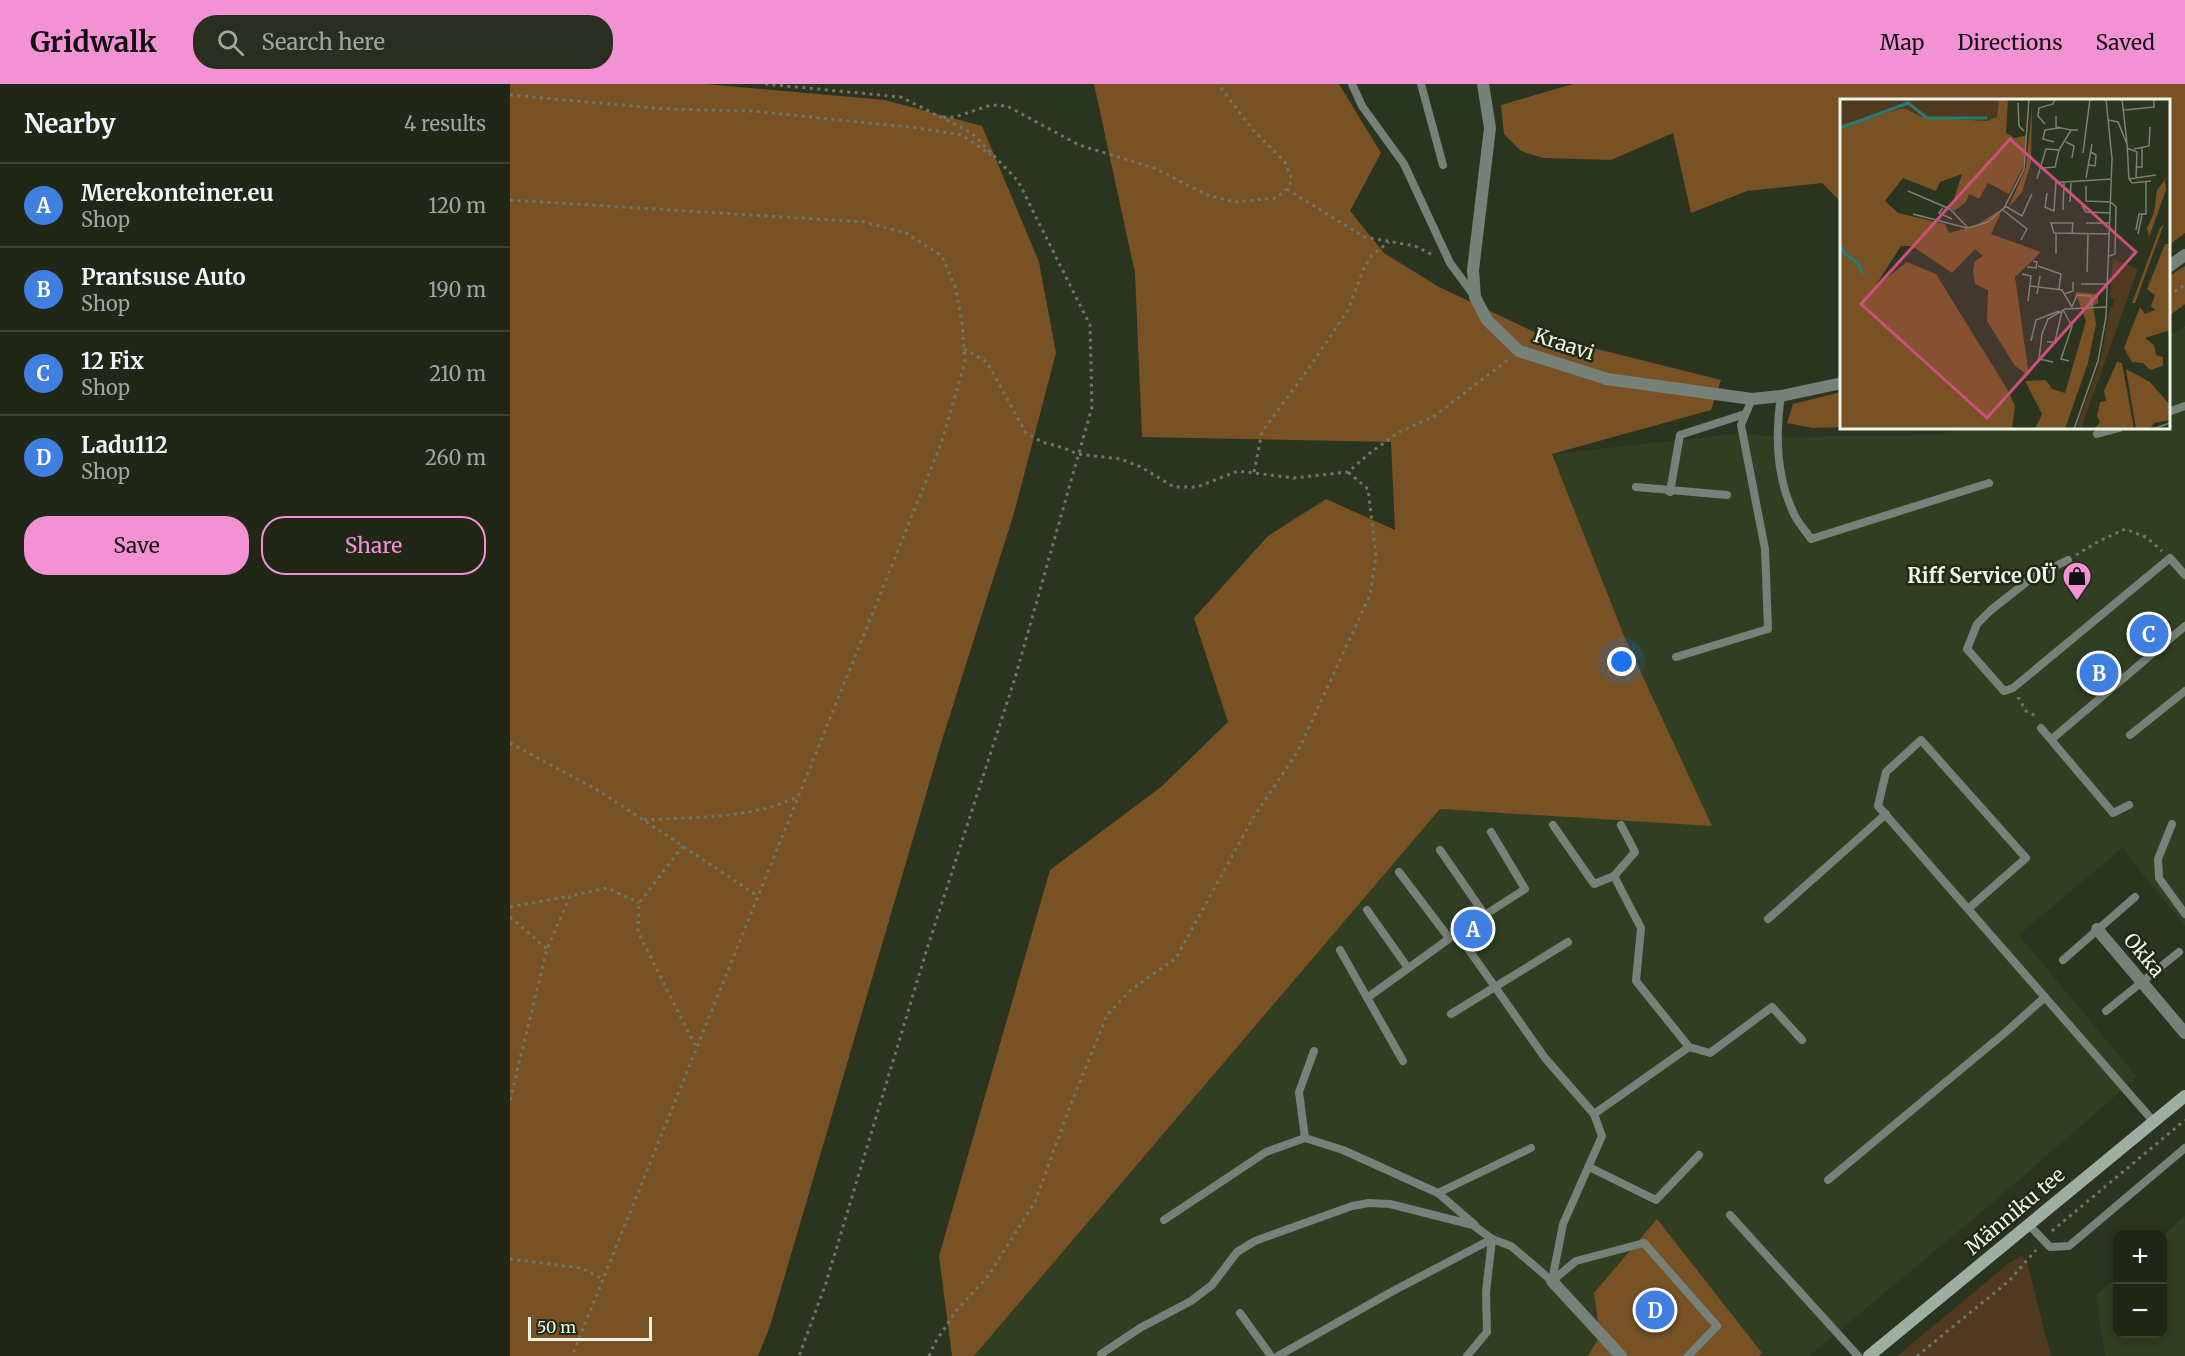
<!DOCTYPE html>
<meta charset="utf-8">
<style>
body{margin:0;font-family:Merriweather,serif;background:#282f20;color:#f1f3f6}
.controls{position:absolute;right:18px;bottom:18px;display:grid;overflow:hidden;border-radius:12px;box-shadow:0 3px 9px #0003}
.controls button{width:54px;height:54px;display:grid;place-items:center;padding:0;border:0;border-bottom:2px solid #3d4436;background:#202717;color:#f1f3f6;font:30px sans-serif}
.scale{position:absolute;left:18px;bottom:15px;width:124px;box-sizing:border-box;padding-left:6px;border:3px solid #eef4e7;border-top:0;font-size:16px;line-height:21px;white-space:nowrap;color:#eef4e7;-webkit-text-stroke:4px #212a16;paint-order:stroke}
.you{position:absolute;left:1112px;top:578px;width:21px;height:21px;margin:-15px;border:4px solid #fff;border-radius:50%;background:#1a73e8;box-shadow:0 0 0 9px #1a73e833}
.badge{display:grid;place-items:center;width:39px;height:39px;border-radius:50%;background:#f391d5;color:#fff;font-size:20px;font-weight:700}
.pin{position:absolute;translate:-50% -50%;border:3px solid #fff;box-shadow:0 2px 6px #0006}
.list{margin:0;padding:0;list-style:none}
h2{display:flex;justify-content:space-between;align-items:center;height:78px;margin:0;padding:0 24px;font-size:26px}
h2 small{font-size:20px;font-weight:400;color:#a2a5a1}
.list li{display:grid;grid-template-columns:39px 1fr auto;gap:18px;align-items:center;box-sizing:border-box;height:84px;padding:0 24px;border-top:2px solid #3d4436}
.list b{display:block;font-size:22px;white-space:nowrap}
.list p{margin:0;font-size:20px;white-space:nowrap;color:#a2a5a1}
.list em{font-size:20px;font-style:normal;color:#a2a5a1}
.actions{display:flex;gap:12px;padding:18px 24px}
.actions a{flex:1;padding:14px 0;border:2px solid #f391d5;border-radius:24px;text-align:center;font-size:21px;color:#f391d5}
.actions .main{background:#f391d5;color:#111}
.icon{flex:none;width:33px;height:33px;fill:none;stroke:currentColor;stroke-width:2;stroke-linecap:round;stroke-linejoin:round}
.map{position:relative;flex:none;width:1675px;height:1272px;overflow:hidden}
header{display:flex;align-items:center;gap:36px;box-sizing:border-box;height:84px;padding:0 30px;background:#f391d5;color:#111}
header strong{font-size:28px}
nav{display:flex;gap:33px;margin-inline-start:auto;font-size:21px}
.search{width:420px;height:54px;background:#282f20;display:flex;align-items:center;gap:15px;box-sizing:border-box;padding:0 21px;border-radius:24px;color:#a2a5a1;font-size:22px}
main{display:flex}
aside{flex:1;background:#202717}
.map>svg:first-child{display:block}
.built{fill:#323e22}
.green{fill:#4f391f}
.forest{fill:#785224}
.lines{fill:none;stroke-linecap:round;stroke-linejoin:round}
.path{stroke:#6e7664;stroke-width:3;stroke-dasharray:3 4.5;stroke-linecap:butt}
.lane{stroke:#76817a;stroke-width:8}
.street{stroke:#76817a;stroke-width:12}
.secondary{stroke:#9dafa3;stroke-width:12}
.labels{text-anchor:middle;stroke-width:5;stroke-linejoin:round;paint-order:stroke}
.street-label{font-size:20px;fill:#eef4e7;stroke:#212a16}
.poi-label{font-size:20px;font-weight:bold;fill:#eef4e7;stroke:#212a16;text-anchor:end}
.inset-river{fill:none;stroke:#267b74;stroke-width:3}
.inset-road{fill:none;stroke:#79816f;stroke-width:1.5}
.view{fill:#cd4f7e;fill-opacity:0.15;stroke:#cd4f7e;stroke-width:3}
.inset-edge{fill:none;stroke:#eef4e7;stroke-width:3}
</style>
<header>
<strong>Gridwalk</strong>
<div class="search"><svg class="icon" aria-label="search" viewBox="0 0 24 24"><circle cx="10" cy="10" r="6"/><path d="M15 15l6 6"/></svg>Search here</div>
<nav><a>Map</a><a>Directions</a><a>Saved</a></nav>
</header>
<main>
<aside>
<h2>Nearby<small>4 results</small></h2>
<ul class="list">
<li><span class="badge" style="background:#3f7fe0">A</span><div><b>Merekonteiner.eu</b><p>Shop</p></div><em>120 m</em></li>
<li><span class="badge" style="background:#3f7fe0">B</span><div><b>Prantsuse Auto</b><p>Shop</p></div><em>190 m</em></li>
<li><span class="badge" style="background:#3f7fe0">C</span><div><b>12 Fix</b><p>Shop</p></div><em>210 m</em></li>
<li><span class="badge" style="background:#3f7fe0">D</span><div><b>Ladu112</b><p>Shop</p></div><em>260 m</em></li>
</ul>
<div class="actions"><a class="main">Save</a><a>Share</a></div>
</aside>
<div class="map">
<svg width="1675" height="1272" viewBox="0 0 1675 1272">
<rect width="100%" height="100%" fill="#2b341f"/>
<g class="built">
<path d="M 1675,242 L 1675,842 L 1621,776 L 1613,763 L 1509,851 L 1627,993 L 1487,1115 L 1299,1272 L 464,1272 L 930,725 L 1201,741 L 1115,554 L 1042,370 L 1224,350 L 1277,353 L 1425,351 L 1461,344 L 1658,344 L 1659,251 Z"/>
<path d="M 1675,1132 L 1675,1272 L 1595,1272 L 1586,1212 L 1607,1193 L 1608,1250 L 1652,1250 L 1653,1152 Z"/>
</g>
<path class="green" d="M 1512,1171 L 1517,1178 L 1541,1272 L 1387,1272 L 1499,1179 Z"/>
<g class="forest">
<path d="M 0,0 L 195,0 L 375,16 L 472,42 L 529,178 L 546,269 L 504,429 L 432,656 L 260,1242 L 248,1272 L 0,1272 Z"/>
<path d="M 584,0 L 829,0 L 871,69 L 840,127 L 874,169 L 929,203 L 1031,251 L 1211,296 L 1201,326 L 1042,370 L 1115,554 L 1202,742 L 930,725 L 464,1272 L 442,1272 L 429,1172 L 540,786 L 651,703 L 718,638 L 684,534 L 758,452 L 816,415 L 885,446 L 881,358 L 632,353 L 625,189 Z"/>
<path d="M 1063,0 L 1675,0 L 1675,149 L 1659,161 L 1658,16 L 1332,16 L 1331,118 L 1312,99 L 1237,107 L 1181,129 L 1163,49 L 1101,76 L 1033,74 L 1011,67 L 994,50 L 991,21 Z"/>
<path d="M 1675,182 L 1675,220 L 1659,232 L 1659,192 Z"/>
<path d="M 1331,308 L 1331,343 L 1303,344 L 1277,339 L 1283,320 Z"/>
<path d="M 1147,1135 L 1252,1269 L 1249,1272 L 1078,1272 L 1090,1252 L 1084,1209 Z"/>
</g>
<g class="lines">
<g class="path">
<path d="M 255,0 L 391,13 L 462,49 L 508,97 L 580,241 L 582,323 L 505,594 L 416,868 L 316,1199 L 289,1272"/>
<path d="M 0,11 L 156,25 L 242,27 L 408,44 L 452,51 L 481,71"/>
<path d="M 433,33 L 445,33 L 481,21 L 497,22 L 569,61 L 644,84 L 697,111 L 725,118 L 766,114 L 777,105 L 782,96 L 775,78 L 743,46 L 708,0"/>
<path d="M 777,105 L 854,153 L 905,162 L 923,171"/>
<path d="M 0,116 L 354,138 L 396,149 L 432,172 L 446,205 L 452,239 L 455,278 L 431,360 L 62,1272"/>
<path d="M 1658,211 L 1675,201"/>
<path d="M 454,265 L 477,278 L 516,349 L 532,358 L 554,364 L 567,370 L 611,375 L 631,383 L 664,403 L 687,403 L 728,387 L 784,394 L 838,388 L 860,369 L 889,348 L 923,333 L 999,275"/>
<path d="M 744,388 L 752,348 L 801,281 L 838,226 L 854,184 L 862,171 L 879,158"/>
<path d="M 1566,471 L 1589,457 L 1615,445 L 1636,453 L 1652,467"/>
<path d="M 1508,613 L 1516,627 L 1528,633"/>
<path d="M 0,659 L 91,708 L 248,812"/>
<path d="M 134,736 C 185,733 241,735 287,713"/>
<path d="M 173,762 L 129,819 L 128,848 L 186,963"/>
<path d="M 0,823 L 60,812"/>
<path d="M 0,833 L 37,865"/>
<path d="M 0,1016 L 37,865 L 60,812 L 97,804 L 129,819"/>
<path d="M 1542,1147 L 1675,1036"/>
<path d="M 0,1175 L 71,1184 L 93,1195"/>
<path d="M 419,1272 L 425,1259 L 446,1227 L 478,1192 L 525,1118 L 559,1025 L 597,931 L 622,905 L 666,874 L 743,734 L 788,667 L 860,511 L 866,472 L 858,405 L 838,388"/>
<path d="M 1407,1272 L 1499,1197 L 1526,1166"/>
</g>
<g class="lane">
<path d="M 842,0 L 852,22 L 894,80 L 940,179 L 963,210"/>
<path d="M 911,0 L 933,81"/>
<path d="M 1271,312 C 1265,352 1266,394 1285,432 C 1289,440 1296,447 1301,455 L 1479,399"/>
<path d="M 1658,328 L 1675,322"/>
<path d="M 1587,350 L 1609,344"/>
<path d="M 1126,403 L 1217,411"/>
<path d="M 1160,408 L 1170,351 L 1235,330"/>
<path d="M 1558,476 L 1523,493 L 1481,526 L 1467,540 L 1457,565 L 1494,607 L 1503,604 L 1660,474 L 1675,491"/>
<path d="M 1166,573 L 1258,545 L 1255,465 L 1231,341 L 1242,315"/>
<path d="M 1531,644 L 1603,729 L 1619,721"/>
<path d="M 1620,651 L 1675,607"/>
<path d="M 1542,655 L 1675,542"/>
<path d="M 1662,740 L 1648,775 L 1649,794 L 1675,830"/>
<path d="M 1043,741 L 1084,800 L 1104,792 L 1125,768 L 1111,741"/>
<path d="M 930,766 L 975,831"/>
<path d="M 889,788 L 939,854"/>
<path d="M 1458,825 L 1516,774 L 1411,656 L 1376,688 L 1368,722 L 1644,1038"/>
<path d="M 857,826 L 898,884"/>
<path d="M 1258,835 L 1376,730"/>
<path d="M 947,849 L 1035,974 L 1084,1030 L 1092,1052 L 1053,1140 L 1042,1197"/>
<path d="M 830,866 L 893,977"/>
<path d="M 1553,876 L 1625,813"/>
<path d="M 857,914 L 947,849 L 1015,805 L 981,748"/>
<path d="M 1596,927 L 1669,868"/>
<path d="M 941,930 L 1058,858"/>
<path d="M 1179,963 L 1200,969 L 1262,923 L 1292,956"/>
<path d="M 1084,1030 L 1179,963 L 1126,897 L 1131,844 L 1104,792"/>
<path d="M 795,1054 L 789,1008 L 804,967"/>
<path d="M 1079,1083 L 1146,1116 L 1189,1071"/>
<path d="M 1318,1096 L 1497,947 L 1535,913"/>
<path d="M 928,1109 L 1021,1064"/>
<path d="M 1220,1131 L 1348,1272"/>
<path d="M 654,1136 L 756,1068 L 795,1054 L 833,1066 L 928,1109 L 965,1141"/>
<path d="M 1519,1141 L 1540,1163 L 1559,1162 L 1675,1064"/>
<path d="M 1042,1197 L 1066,1177 L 1134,1159 L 1207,1242 L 1178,1272"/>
<path d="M 730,1229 L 761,1272"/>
<path d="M 592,1272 L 591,1270 L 630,1244 L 681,1217 L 702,1201 L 727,1168 L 745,1157 L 842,1122 L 859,1119 L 880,1120 L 963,1141 L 982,1155 L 1001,1162 L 1042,1197"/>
<path d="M 768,1272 L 883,1207 L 982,1155"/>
<path d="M 957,1272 L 977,1248 L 976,1208 L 982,1155"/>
</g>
<g class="street">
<path d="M 973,0 L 980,44 L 963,186 L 965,213 L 977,236 L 1009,267 L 1097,295 L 1242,315 L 1271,312 L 1332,299"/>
<path d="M 1658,183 L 1675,171"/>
<path d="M 1587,845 L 1675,949"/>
<path d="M 1042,1197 L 1111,1272"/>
</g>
<path class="secondary" d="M 1359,1272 L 1675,1012"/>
</g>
<defs>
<g id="shop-pin" transform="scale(1.5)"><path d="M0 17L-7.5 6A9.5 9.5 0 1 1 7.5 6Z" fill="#f391d5" stroke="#212a16"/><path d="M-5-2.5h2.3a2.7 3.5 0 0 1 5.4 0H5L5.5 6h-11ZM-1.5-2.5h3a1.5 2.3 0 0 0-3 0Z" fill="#111"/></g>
</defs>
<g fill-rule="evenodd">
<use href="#shop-pin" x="1567" y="492"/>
</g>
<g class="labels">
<g class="street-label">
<text transform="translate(1054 260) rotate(18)" y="7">Kraavi</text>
<text transform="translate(1634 871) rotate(50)" y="7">Okka</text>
<text transform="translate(1505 1127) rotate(-40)" y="7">Männiku tee</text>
</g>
<g class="poi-label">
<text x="1546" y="499">Riff Service OÜ</text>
</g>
</g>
<g transform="translate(1330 15)">
<rect width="330" height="330" fill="#2b341f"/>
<path d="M 0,0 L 159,0 L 157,19 L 147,22 L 82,18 L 64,9 L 0,26 ZM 273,160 L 298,170 L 241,330 L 236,330 L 261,260 L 269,213 L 274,205 L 274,199 L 270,199 Z" fill="#4f391f"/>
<path d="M 159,0 L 168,0 L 166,34 L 175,39 L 187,36 L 183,68 L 169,95 L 148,84 L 139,100 L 129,95 L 126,103 L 114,112 L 111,109 L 122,75 L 100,83 L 96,92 L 63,79 L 45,102 L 58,114 L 105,125 L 109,134 L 137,126 L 158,112 L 160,116 L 151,135 L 201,153 L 175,178 L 189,277 L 175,267 L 147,222 L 148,191 L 135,185 L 133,171 L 135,162 L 143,157 L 135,150 L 112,174 L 72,147 L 61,147 L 34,189 L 67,163 L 96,175 L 167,290 L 175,307 L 172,330 L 0,330 L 0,26 L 64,9 L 82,18 L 147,22 L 157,18 ZM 192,7 L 191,64 L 182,93 L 168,109 L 186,69 ZM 330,74 L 325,82 L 326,91 L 309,138 L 307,129 L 314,114 L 317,91 ZM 324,125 L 295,204 L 292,204 L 320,129 ZM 325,145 L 330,145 L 330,231 L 305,239 L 314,246 L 316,256 L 323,258 L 323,267 L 310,271 L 303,264 L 292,263 L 284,249 L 300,208 L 305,215 L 315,211 L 311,207 L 315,196 L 307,190 ZM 235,193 L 258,195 L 258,204 L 253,207 L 256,225 L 248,264 L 225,330 L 195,330 L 202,315 L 185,282 L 206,281 L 212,290 L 225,294 L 246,222 ZM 277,263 L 282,264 L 294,330 L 254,330 L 260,323 L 257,317 L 260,303 L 266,302 L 264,292 ZM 286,270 L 310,283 L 330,306 L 330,321 L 314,324 L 310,330 L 296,330 Z" fill="#785224"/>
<path class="inset-river" d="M 0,29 L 68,4 L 87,19 L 147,19M 0,144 L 4,154 L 19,165 L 22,175"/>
<path class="inset-road" d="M 282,0 L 287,44M 178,4 L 179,27 L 184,32M 284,11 L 314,8 L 314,0M 216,17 L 216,28 L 231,31M 268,21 L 278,23 L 287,45 L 289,80 L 292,84 L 311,82M 205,25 L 198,17 L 199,9 L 213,5 L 215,0M 214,43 L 203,40 L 205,31 L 219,29M 226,43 L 234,47 L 232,59M 287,49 L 297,53 L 296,79M 294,50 L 309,47 L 310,28M 243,54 L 250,0M 249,66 L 255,67 L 256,56 L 251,53M 297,68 L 302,68 L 302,49M 202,69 L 215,68 L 219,51 L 231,31 L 238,31M 246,79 L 252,45M 197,80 L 206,50 L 219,51M 289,80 L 316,76M 246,87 L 246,102 L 271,103M 68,92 L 110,110 L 128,129 L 148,123 L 164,109 L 184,70 L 189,0M 207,94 L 205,108 L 214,112 L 216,83 L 224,83M 230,103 L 231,84M 165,107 L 182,117 L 192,95M 242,107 L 246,113 L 271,114M 103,109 L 99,114 L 112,120M 163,111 L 187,130 L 181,141M 223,111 L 224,83 L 272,80M 84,118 L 73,115 L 127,129M 246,124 L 270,124M 296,131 L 299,115 L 302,115M 232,135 L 233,124 L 211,124 L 214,134 L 270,135M 298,135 L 302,115 L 306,115 L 306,83M 216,155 L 216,134M 269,157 L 275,155 L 276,108 L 271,103M 198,167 L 221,175 L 219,190M 187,168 L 196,169 L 197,163 L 193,162M 247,173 L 248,135M 182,175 L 191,177 L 188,202M 241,185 L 268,185M 189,187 L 222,191 L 232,208M 197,195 L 200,177M 224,195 L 233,192 L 233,183M 232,208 L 237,196 L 251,197 L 252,208M 223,211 L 232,227 L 221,260 L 229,262M 191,242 L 196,221 L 219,212M 207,243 L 215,243 L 222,212M 213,263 L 199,260 L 202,235 L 208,220 L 225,210 L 267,208M 234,330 L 258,262 L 266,218 L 272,60 L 266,0M 313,330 L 330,324"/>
<path class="view" d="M 170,40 L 296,153 L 147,319 L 21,205 Z"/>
<rect width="330" height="330" class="inset-edge"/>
</g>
</svg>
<div class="controls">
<button>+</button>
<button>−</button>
</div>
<div class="scale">50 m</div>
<div class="you"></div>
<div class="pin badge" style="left:963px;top:845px;background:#3f7fe0">A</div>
<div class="pin badge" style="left:1589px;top:589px;background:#3f7fe0">B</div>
<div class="pin badge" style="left:1639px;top:550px;background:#3f7fe0">C</div>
<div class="pin badge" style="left:1145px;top:1226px;background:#3f7fe0">D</div>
</div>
</main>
